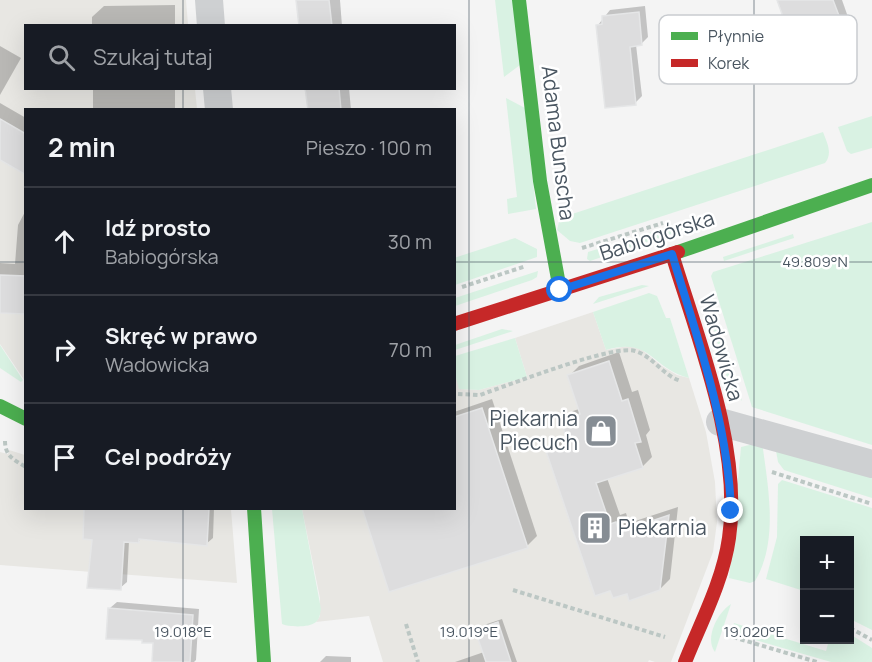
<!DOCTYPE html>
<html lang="pl">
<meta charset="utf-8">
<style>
body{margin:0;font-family:Manrope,sans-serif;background:#242831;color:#f1f3f6}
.controls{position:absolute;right:18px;bottom:18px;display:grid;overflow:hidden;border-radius:0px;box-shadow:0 6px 24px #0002}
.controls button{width:54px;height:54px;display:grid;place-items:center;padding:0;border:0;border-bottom:2px solid #363941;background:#171b24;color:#f1f3f6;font:30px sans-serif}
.stop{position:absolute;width:18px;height:18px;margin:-14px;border:4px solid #1a73e8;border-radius:50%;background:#fff}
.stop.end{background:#1a73e8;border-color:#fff;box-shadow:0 2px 6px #0008}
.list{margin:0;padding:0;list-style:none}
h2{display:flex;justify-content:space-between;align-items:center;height:78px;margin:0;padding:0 24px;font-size:26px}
h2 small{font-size:20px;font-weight:400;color:#9ea1a6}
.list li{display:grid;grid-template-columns:39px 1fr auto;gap:18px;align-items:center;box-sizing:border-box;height:108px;padding:0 24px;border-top:2px solid #363941}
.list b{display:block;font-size:22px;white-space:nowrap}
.list p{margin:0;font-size:20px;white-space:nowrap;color:#9ea1a6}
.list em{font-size:20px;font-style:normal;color:#9ea1a6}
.icon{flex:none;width:33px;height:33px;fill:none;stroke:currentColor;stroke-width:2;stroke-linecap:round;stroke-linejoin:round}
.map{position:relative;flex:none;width:872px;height:662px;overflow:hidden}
.search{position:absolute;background:#171b24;box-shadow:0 6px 24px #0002;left:24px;top:24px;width:432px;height:66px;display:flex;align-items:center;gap:15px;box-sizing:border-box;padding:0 21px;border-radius:0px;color:#9ea1a6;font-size:22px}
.panel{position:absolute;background:#171b24;box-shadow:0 6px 24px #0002;left:24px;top:108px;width:432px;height:402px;border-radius:0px}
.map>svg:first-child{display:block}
.commercial{fill:#e8e7e3}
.green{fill:#d9f2e3}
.shadow{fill:#0003}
.building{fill:#ddddde;stroke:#e5e6e7;stroke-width:1.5}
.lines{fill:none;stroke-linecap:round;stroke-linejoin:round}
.path{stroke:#bcc7c4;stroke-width:4;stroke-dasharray:4.5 3;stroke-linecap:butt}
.street{stroke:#ced0d2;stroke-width:28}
.fast{stroke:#4caf50;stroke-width:14}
.jam{stroke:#c62828;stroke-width:14}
.route{stroke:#1a73e8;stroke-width:8}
.ticks{fill:none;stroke:#4a5661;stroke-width:1.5;stroke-opacity:0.45}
.labels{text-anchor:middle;stroke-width:5;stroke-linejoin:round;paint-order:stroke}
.street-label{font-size:21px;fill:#4a5661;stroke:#fff}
.poi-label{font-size:21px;fill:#4a5661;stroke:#fff;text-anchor:end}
.key{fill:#fff;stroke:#c9ccd0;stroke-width:1.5}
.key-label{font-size:16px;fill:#4a5661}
.ticks-label{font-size:15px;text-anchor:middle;fill:#4a5661;stroke:#fff;stroke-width:5;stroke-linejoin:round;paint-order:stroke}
</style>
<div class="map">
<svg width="872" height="662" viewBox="0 0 872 662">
<rect width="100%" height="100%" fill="#f4f4f4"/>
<g class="commercial">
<path d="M 0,0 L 186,0 L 188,25 L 26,26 L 26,88 L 195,89 L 197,109 L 26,110 L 25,381 L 0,344 Z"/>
<path d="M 593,312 L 606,350 L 628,346 L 641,349 L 662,366 L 677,375 L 689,378 L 706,432 L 715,482 L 717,522 L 713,552 L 671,662 L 655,662 L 649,660 L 648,662 L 383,662 L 369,616 L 316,622 L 320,616 L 320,598 L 302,509 L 454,508 L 455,374 L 460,389 L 479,390 L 527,377 L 515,338 Z"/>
<path d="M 9,450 L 25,455 L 26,508 L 231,509 L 237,583 L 0,565 L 0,452 L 8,454 Z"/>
</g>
<g class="green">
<path d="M 495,0 L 513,0 L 520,65 L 504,77 Z"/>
<path d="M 506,98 L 525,108 L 536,209 L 508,214 L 507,199 L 517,197 Z"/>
<path d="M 872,116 L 872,148 L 851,154 L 847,151 L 838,127 Z"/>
<path d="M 823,132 C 827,143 833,153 825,163 L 580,243 L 570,241 L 557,230 L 560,218 Z"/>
<path d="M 872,222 L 872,445 L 752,407 L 711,276 L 713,272 Z"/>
<path d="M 681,223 L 685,225 L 685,229 L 590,261 L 587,259 L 588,252 Z"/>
<path d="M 793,234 L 794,238 L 724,261 L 723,257 Z"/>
<path d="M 515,238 L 537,249 L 537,257 L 455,285 L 454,258 Z"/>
<path d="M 538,271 L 537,277 L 532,280 L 455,306 L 455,298 Z"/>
<path d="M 642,285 L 649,286 L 593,304 L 599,297 Z"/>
<path d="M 649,293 L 657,296 L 666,318 L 670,318 L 689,378 C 650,368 652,337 606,350 L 593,312 Z"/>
<path d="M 711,306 L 742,401 L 733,392 L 728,381 L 708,308 Z"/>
<path d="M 502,329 L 513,331 L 455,350 L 455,345 Z"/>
<path d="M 515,338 L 527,377 L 479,390 L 459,389 L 455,374 L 455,356 Z"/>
<path d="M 0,345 L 23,380 L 21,382 L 0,368 Z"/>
<path d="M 762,442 C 768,486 779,541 755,581 L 750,583 L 729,578 L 741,447 Z"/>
<path d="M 775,445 L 872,478 L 872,498 L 784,470 L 778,462 Z"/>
<path d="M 782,480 L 872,508 L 872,630 L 850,619 L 850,540 L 804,540 L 804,591 L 766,579 L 777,537 L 778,484 Z"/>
<path d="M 272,509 L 302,509 L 321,609 C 320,614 320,618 316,622 C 309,628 289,627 282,624 Z"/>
<path d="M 731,604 L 715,652 C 704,638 718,612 731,604 Z"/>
<path d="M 734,623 L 826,651 L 829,640 L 850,640 L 850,636 L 853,636 L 872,648 L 872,662 L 831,662 L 731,633 Z"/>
</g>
<g class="shadow">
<path d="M 298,0 L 340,0 L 342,26 L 300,26 Z"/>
<path d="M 779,0 L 842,0 L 854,34 L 848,41 Z"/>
<path d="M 175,5 L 175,26 L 92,26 L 92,17 L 104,6 Z"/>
<path d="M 645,6 L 648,37 L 641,44 L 636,45 L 642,96 L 635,103 L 598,25 L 610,10 Z"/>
<path d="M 0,46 L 21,58 L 0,95 Z"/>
<rect x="93" y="88" width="82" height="22"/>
<path d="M 307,88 L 349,88 L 351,110 L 309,110 Z"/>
<path d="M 0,103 L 26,118 L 26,148 L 0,158 Z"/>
<path d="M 26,210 L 26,312 L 0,311 L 0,263 L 15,264 L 18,225 Z"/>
<path d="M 619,352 L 632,392 L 638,390 L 650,430 L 646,435 L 652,457 L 642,467 L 607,478 L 620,515 L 626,513 L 629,523 L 678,507 L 670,579 L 660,589 L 548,451 L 557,441 L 568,438 L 563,421 L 573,411 L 579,409 L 569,376 L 579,366 Z"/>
<path d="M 492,399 L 537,536 L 527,546 L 454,508 L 454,412 Z"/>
<path d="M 87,508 L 214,508 L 213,538 L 206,544 L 142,538 L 138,542 L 129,541 L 127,582 L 120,588 L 94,539 Z"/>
<path d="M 117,602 L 199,609 L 196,660 L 194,662 L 153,662 L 154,642 L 110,608 Z"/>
<path d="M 502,619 L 517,662 L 455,662 L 484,652 L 480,629 L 484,625 Z"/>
<path d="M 326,656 L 351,657 L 351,662 L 320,662 Z"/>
</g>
<g class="building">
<path d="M 296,0 L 329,0 L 332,26 L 299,26 Z"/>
<path d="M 777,0 L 833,0 L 849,42 L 798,59 Z"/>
<path d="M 639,12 L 642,45 L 630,47 L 636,105 L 605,108 L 596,25 L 602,24 L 602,16 Z"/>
<path d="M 305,88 L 339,88 L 341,110 L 308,110 Z"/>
<path d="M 0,119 L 26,134 L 26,175 L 0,160 Z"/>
<path d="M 0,275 L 26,276 L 26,314 L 0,313 Z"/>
<path d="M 609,361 L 622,401 L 628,399 L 641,442 L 635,443 L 643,468 L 596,483 L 610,524 L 616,522 L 619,532 L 669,515 L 660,590 L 629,601 L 627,594 L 613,598 L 610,591 L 595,596 L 546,451 L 568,444 L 561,420 L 580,414 L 567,375 Z"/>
<path d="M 482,408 L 528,548 L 389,592 L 362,508 L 454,508 L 454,417 Z"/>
<path d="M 84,508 L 209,509 L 207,546 L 139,539 L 139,543 L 124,542 L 121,590 L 87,588 L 92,540 L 83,539 Z"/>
<path d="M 108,608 L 193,615 L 190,662 L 152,662 L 153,643 L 142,643 L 142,640 L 106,639 Z"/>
<path d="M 498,622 L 511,662 L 486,662 L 478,639 L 481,635 L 478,629 Z"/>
</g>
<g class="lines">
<g class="path">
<path d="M 582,248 L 663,223"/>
<path d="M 462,287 L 526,266"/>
<path d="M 458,394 L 480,395 L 488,392 C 515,383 614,344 635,351 C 653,356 663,376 681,381"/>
<path d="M 5,441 C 5,456 14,460 26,467"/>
<path d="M 772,472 L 872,504"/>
<path d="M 513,590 L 665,637"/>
<path d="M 406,624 L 418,662"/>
<path d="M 850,628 L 872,640"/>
<path d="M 726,635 L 817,662"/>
</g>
<g class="street">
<path d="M 209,0 L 211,26"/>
<path d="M 217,88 L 219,110"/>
<path d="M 720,422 L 872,464"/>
</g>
<g class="fast">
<path d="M 519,0 L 540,181 L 560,290"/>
<path d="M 678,252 L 872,185"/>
<path d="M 0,406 L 26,419"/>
<path d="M 254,508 L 264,662"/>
</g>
<g class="jam">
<path d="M 672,254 C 698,339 742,448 729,538 C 723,581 701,622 685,662"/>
<path d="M 454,324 L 678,252"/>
</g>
</g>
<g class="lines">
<path class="route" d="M 560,290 L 672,254 C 697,338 728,422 731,511"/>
</g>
<path class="ticks" d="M 183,0 L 183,26M 469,0 L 469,662M 754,0 L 754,662M 183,88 L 183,110M 0,262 L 26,262M 454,262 L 872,262M 183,508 L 183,662"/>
<defs>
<g id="shop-square" transform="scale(1.725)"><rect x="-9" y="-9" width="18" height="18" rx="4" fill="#868d94" stroke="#fff"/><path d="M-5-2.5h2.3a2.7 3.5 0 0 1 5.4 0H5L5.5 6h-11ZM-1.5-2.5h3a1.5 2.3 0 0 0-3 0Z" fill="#fff"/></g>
<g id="building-square" transform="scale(1.725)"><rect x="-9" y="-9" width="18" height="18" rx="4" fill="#868d94" stroke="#fff"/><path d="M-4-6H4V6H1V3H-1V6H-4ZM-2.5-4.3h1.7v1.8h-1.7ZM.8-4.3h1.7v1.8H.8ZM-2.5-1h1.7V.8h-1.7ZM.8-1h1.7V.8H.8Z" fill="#fff"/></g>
</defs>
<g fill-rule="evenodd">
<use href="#shop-square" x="601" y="431"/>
<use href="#building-square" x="595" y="528"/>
</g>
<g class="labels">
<g class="street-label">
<text transform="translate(558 143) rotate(83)" y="7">Adama Bunscha</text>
<text transform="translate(657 236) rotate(-18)" y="7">Babiogórska</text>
<text transform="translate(721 348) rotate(74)" y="7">Wadowicka</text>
</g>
<g class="poi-label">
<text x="578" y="426">Piekarnia<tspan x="578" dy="24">Piecuch</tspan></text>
<text x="618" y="535" text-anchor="start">Piekarnia</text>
</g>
</g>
<rect x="659" y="15" width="198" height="69" rx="9" class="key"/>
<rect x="671" y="32" width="27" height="8" fill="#4caf50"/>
<rect x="671" y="59" width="27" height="8" fill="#c62828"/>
<g class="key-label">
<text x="708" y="42">Płynnie</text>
<text x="708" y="69">Korek</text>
</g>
<g class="ticks-label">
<text x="815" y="267">49.809°N</text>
<text x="183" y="637">19.018°E</text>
<text x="469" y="637">19.019°E</text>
<text x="754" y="637">19.020°E</text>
</g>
</svg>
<div class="controls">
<button>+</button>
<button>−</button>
</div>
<div class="stop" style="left:560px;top:290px"></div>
<div class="stop end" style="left:731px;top:511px"></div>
<div class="search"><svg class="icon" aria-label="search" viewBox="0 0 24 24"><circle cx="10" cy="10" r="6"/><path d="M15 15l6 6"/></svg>Szukaj tutaj</div>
<section class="panel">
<h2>2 min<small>Pieszo · 100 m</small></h2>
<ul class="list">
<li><svg class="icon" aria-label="ahead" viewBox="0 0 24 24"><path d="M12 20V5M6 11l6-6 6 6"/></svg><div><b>Idź prosto</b><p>Babiogórska</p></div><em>30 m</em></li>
<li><svg class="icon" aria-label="right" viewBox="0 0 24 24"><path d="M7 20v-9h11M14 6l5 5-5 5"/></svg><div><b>Skręć w prawo</b><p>Wadowicka</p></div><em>70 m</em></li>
<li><svg class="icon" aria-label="arrive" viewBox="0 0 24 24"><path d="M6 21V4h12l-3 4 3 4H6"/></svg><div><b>Cel podróży</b></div></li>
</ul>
</section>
</div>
